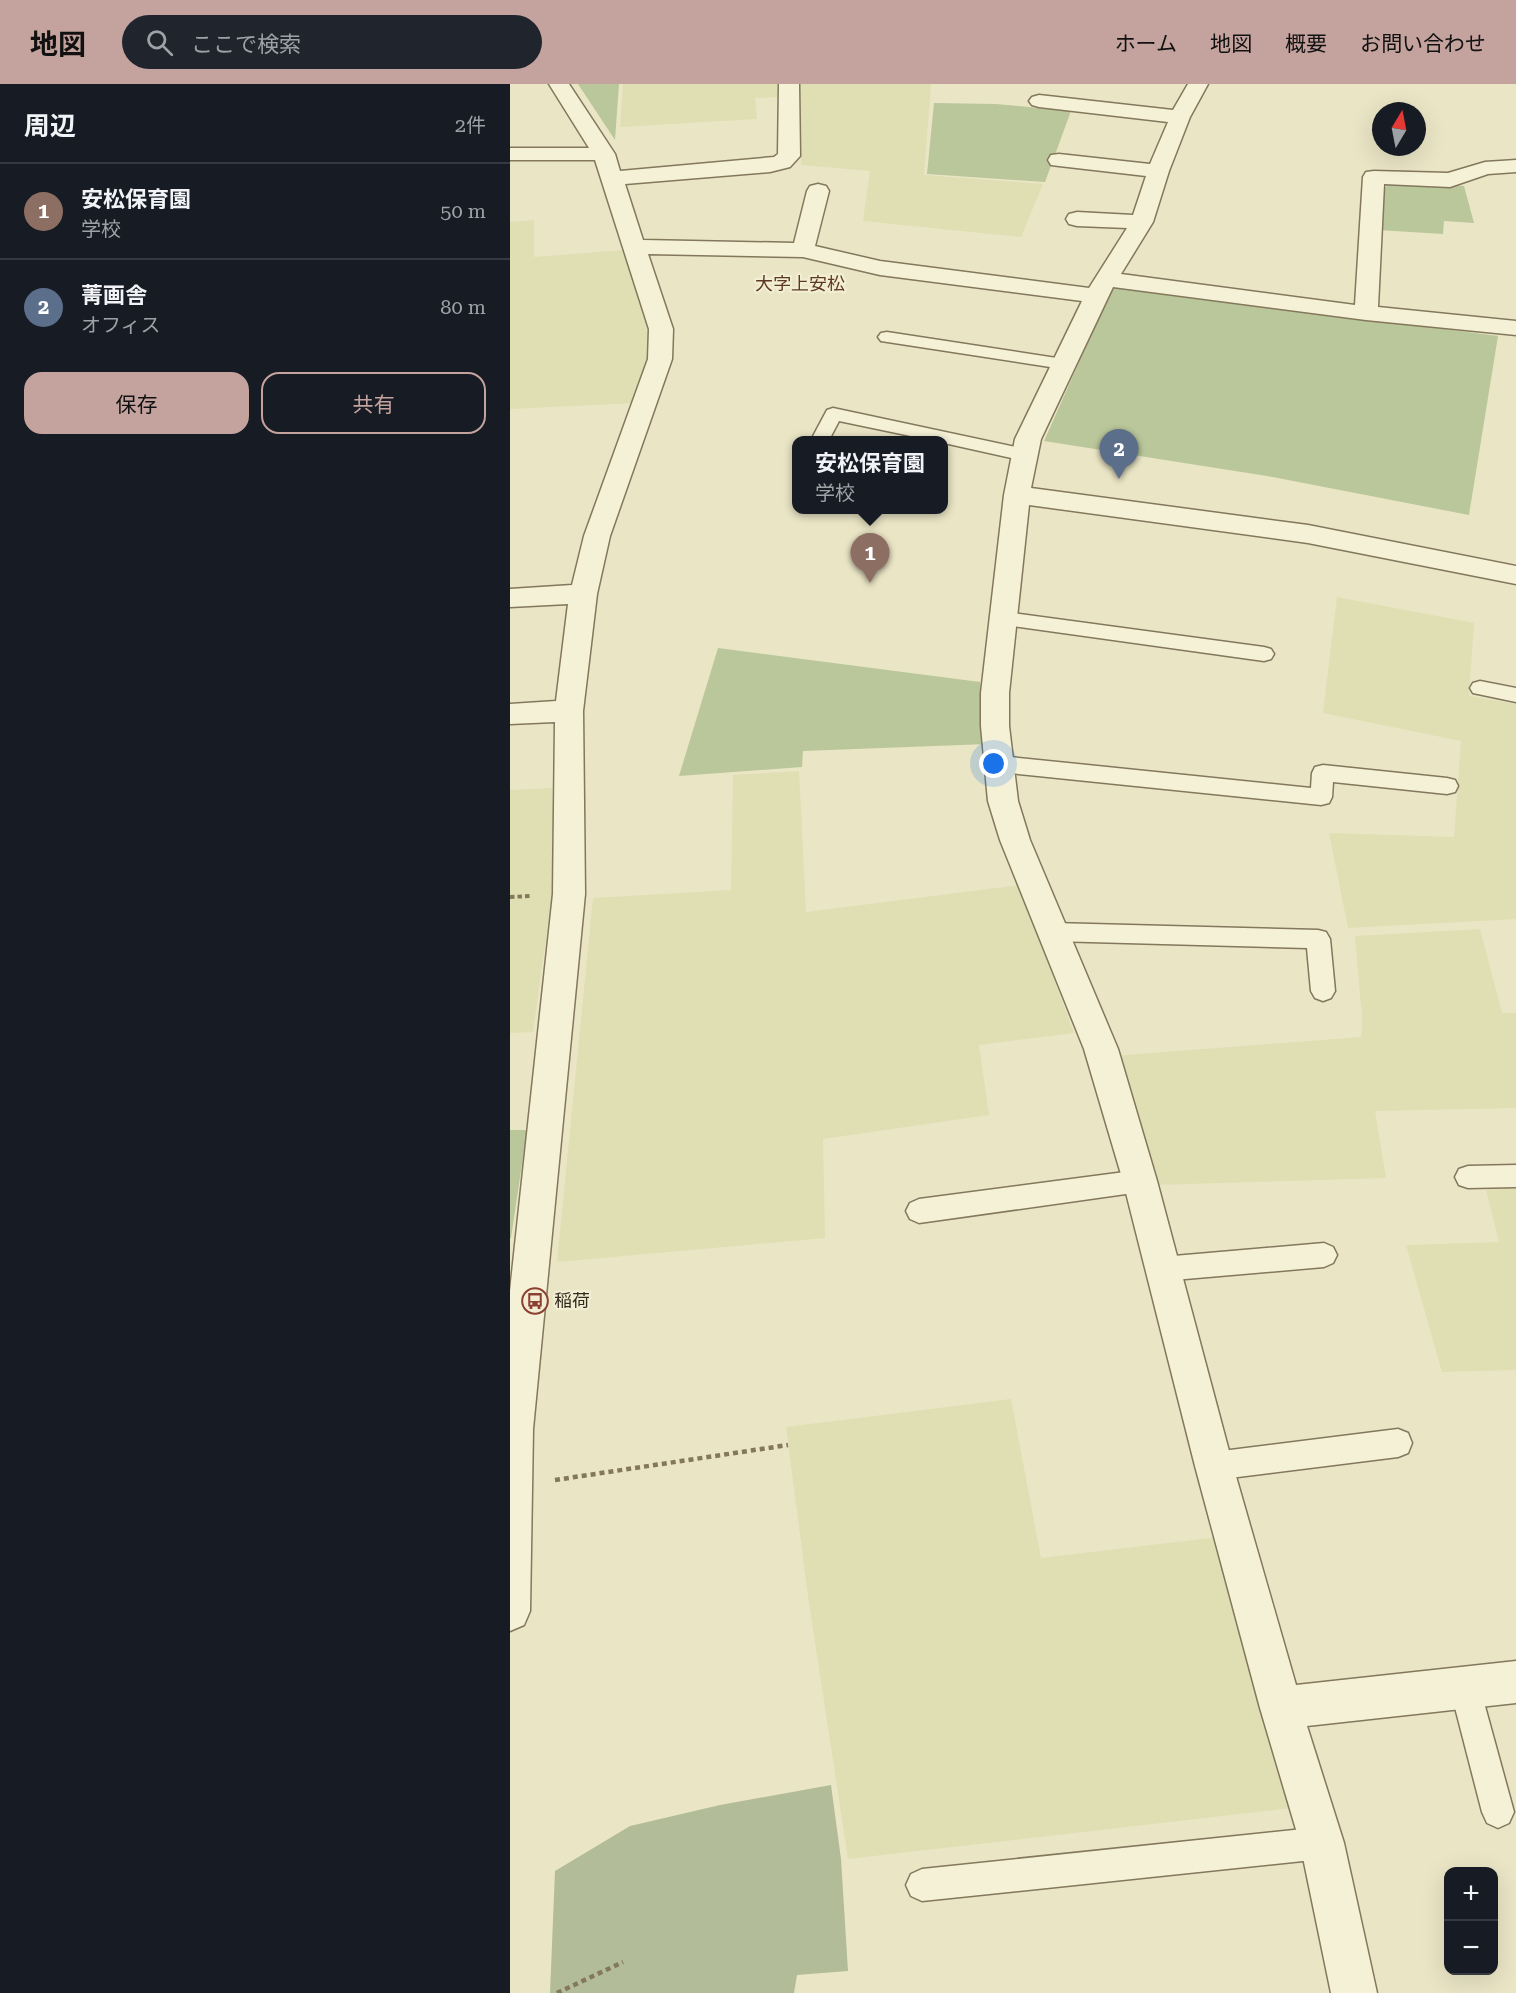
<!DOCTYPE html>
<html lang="ja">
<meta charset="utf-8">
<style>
body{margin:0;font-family:"Roboto Serif","Noto Sans JP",serif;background:#20242c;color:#f1f3f6}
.controls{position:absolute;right:18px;bottom:18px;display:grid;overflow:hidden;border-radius:12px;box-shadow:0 6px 24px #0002}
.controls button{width:54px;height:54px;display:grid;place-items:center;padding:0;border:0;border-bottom:2px solid #363941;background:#171b24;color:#f1f3f6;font:30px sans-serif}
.compass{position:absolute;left:862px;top:18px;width:54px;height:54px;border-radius:50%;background:#171b24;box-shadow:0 6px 24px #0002;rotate:10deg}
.you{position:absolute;left:484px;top:680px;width:21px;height:21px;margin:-15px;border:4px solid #fff;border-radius:50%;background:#1a73e8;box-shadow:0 0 0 9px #1a73e833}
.badge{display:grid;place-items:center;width:39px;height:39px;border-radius:50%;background:#c4a29e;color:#fff;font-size:20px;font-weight:700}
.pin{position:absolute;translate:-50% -50px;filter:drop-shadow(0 2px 3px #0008)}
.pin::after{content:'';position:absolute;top:32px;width:21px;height:18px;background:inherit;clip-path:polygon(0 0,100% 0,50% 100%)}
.popup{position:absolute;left:282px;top:352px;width:156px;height:78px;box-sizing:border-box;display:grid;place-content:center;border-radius:12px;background:#171b24;filter:drop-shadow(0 2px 4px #0005);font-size:20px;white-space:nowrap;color:#9ea1a6}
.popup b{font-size:22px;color:#f1f3f6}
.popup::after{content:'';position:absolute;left:50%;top:100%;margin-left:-12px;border:12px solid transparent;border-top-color:#171b24}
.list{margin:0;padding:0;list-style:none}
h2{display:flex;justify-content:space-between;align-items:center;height:78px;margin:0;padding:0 24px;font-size:26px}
h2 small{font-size:20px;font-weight:400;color:#9ea1a6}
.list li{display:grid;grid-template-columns:39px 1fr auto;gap:18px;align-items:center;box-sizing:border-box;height:96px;padding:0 24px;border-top:2px solid #363941}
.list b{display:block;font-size:22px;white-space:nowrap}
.list p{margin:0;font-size:20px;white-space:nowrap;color:#9ea1a6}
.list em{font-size:20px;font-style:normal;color:#9ea1a6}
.actions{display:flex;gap:12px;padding:18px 24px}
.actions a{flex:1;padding:14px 0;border:2px solid #c4a29e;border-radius:18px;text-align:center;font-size:21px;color:#c4a29e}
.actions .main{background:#c4a29e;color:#111}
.icon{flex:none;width:33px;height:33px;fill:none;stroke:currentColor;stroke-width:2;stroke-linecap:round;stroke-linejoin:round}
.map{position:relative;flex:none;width:1006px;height:1909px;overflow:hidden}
header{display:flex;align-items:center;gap:36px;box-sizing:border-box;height:84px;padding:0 30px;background:#c4a29e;color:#111}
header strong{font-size:28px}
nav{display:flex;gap:33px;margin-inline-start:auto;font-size:21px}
.search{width:420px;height:54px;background:#20242c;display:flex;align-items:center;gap:15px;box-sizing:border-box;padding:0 21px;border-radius:33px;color:#9ea1a6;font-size:22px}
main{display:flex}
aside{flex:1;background:#171b24}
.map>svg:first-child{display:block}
.farmland{fill:#dfdfb3}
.green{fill:#bac79a}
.cemetery{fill:#b2bc98}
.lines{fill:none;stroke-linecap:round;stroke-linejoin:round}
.lane-casing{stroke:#83775c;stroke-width:3}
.street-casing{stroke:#83775c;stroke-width:3}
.path-far1{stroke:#83775c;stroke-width:4;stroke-dasharray:4.5 3;stroke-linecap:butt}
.path{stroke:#83775c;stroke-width:4.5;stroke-dasharray:5 4;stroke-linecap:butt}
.lane{fill:#f5f1d7;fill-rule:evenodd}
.street{fill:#f5f1d7;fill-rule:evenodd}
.labels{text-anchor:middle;stroke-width:4.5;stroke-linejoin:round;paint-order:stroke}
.far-quarter-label{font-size:18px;fill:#5d3822;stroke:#f2eed3}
.poi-label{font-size:18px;fill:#342d1f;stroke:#f2eed3;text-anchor:start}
</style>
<header>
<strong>地図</strong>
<div class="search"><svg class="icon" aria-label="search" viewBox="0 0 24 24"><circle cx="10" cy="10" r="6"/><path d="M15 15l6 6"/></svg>ここで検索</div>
<nav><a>ホーム</a><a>地図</a><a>概要</a><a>お問い合わせ</a></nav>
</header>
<main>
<aside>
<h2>周辺<small>2件</small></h2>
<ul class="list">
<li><span class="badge" style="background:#8d6e63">1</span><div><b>安松保育園</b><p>学校</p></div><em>50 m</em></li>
<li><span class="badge" style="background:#5c6f8a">2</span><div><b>菁画舎</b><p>オフィス</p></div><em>80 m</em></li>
</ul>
<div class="actions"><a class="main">保存</a><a>共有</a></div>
</aside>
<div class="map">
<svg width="1006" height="1909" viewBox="0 0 1006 1909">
<rect width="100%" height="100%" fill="#eae5c5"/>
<g class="farmland">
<path d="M 113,0 L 269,0 L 270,13 L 245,14 L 247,35 L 110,43 Z"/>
<path d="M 288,0 L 421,0 L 414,91 L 533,100 L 511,153 L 353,137 L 360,87 L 291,81 Z"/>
<path d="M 24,136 L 24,173 L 114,166 L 135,229 L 142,265 L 126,319 L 0,325 L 0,138 Z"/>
<path d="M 827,513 L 964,539 L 959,612 L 1006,620 L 1006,835 L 838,844 L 819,749 L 944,753 L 951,657 L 813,629 Z"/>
<path d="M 289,687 L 296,828 L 509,801 L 564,949 L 469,961 L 479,1031 L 313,1055 L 315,1154 L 47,1178 L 83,814 L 221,806 L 223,691 Z"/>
<path d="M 42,704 L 45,788 L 23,948 L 0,949 L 0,706 Z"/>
<path d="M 970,845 L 992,929 L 1006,929 L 1006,1024 L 865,1027 L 876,1094 L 646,1101 L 603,972 L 851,953 L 852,934 L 845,852 Z"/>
<path d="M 1006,1104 L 1006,1286 L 932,1288 L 896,1161 L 989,1158 L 976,1106 Z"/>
<path d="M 501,1315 L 531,1474 L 709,1453 L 782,1724 L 338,1775 L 298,1512 L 276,1343 Z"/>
</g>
<g class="green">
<path d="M 68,0 L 109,0 L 105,56 Z"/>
<path d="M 424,19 L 486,20 L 561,27 L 535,98 L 417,90 Z"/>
<path d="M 886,98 L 954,102 L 964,139 L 934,137 L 933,150 L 868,146 L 869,106 Z"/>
<path d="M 603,202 L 988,252 L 959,431 L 757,392 L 534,357 Z"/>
<path d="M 208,564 L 470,598 L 477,660 L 293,667 L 292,683 L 169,692 Z"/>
<path d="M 0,1046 L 17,1046 L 1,1154 L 0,1154 Z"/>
</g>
<path class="cemetery" d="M 321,1701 L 331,1775 L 338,1887 L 287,1891 L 284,1909 L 40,1909 L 45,1787 L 120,1742 L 210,1721 Z"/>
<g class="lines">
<g class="lane-casing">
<g id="lane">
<path d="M 377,248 L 553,275 L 559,276 L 562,280 L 559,284 L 553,285 L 371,257 L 368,253 L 371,249 Z"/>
<path d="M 323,324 L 515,365 L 522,367 L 524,371 L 522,375 L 515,377 L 434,359 L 434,356 L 420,356 L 329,337 L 319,356 L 301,356 L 317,326 Z"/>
<path d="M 495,528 L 754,563 L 761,565 L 764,570 L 761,575 L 754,577 L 488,540 L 485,535 L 488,530 Z"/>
<path d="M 970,597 L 1006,604 L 1006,618 L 963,609 L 960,604 L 963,599 Z"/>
<path d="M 490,672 L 801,704 L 802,689 L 805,683 L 813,681 L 937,694 L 945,696 L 948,702 L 945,708 L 937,710 L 823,698 L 822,713 L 819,719 L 811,721 L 490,688 L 482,686 L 479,680 L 482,674 Z"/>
<path d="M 543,839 L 808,846 L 816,848 L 820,855 L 825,907 L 821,914 L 813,917 L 805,914 L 801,907 L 797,864 L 543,857 L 535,855 L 532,848 L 535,841 Z"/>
<path d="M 1006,1081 L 1006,1103 L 958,1104 L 949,1101 L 945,1093 L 949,1085 L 958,1082 Z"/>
<path d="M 630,1086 L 639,1089 L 643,1097 L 639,1105 L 630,1108 L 409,1139 L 400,1135 L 396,1127 L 400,1119 L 409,1115 Z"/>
<path d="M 814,1159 L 823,1163 L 827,1171 L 823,1179 L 814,1183 L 652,1197 L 643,1193 L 639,1185 L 643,1177 L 652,1173 Z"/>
<path d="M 888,1345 L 898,1349 L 902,1359 L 898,1369 L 888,1373 L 704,1396 L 694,1392 L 690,1382 L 694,1372 L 704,1368 Z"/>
<path d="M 955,1589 L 966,1593 L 970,1604 L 1004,1728 L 999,1739 L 988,1744 L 977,1739 L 972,1728 L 940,1604 L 944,1593 Z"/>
<path d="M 812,1743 L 823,1748 L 828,1759 L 823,1770 L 812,1775 L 412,1817 L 401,1812 L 396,1801 L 401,1790 L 412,1785 Z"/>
</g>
</g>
<g class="street-casing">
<path id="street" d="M 39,0 L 59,0 L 105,70 L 110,87 L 264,73 L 268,70 L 269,0 L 289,0 L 290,72 L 280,83 L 260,88 L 115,100 L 133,156 L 284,159 L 297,107 L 300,102 L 308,100 L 316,102 L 319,107 L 305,162 L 370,177 L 579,204 L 617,144 L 567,142 L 559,140 L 556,135 L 559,130 L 567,128 L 623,131 L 636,92 L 549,82 L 541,81 L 538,76 L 541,71 L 549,70 L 640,80 L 658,38 L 529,23 L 522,21 L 519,17 L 522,13 L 529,11 L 663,26 L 678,0 L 698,0 L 680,33 L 659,87 L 643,138 L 611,190 L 845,221 L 853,93 L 856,88 L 864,87 L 938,89 L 975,78 L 1006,76 L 1006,88 L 978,90 L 940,103 L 874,100 L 868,223 L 1006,237 L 1006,251 L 856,236 L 603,203 L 531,355 L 521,404 L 798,441 L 1006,482 L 1006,500 L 798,459 L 519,421 L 499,609 L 499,642 L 508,717 L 520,756 L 608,965 L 647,1097 L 723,1382 L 786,1601 L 1006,1577 L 1006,1619 L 797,1642 L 834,1759 L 867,1909 L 821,1909 L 790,1759 L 750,1624 L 685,1382 L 613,1097 L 574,965 L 490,756 L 478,717 L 471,642 L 471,609 L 494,411 L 505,355 L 572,217 L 370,191 L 293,173 L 138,170 L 163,245 L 162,275 L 100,452 L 87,510 L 73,627 L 75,810 L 23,1345 L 20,1527 L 14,1541 L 0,1547 L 0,1207 L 43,810 L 45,638 L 0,640 L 0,620 L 46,617 L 58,520 L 0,523 L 0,505 L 62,501 L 74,452 L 138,275 L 139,245 L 85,76 L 0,76 L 0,64 L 79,64 Z"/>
</g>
<path class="path-far1" d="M 0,813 L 20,812"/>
<g class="path">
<path d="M 45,1396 L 278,1361"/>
<path d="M 47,1909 L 113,1878"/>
</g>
<use href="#lane" class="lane"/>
<use href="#street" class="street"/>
</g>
<defs>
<g id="bus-ring" transform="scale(1.35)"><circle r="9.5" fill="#f2eed3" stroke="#8c4032" stroke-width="1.5"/><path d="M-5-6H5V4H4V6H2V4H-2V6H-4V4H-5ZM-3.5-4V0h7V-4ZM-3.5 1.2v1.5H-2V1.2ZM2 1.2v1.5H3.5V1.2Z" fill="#8c4032"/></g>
</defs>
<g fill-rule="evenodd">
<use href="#bus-ring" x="25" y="1217"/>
</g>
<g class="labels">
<g class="far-quarter-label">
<text x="290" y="206">大字上安松</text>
</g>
<g class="poi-label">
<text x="44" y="1223">稲荷</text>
</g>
</g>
</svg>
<div class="controls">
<button>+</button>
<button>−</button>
</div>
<svg class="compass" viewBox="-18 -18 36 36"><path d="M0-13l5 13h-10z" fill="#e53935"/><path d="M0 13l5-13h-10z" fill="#9ea1a6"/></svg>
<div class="you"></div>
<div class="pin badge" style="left:360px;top:499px;background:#8d6e63">1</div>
<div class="popup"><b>安松保育園</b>学校</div>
<div class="pin badge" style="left:609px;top:395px;background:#5c6f8a">2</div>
</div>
</main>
